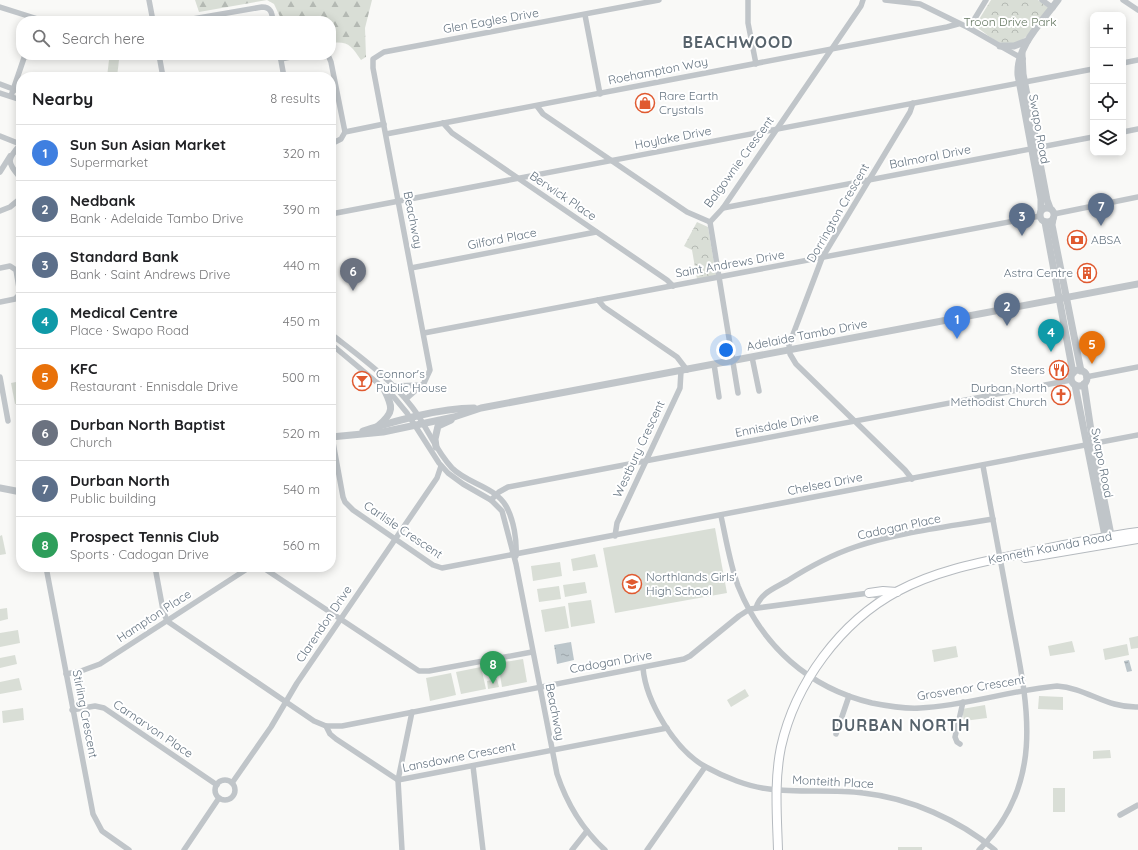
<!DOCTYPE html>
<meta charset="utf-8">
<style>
body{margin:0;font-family:Quicksand,sans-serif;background:#f2f2f2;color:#202124}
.controls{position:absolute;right:12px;top:12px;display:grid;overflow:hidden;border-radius:8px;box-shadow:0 2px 10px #0003}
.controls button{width:36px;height:36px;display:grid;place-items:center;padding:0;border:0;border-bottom:1px solid #e0e0e0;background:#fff;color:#202124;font:20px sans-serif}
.you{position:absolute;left:726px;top:350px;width:14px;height:14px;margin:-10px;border:3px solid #fff;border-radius:50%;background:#1a73e8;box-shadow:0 0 0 6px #1a73e833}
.badge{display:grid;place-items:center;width:26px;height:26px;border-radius:50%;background:#e05a30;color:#fff;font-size:13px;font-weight:700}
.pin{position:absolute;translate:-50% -33px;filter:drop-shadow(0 1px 2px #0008)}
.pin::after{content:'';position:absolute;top:21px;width:14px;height:12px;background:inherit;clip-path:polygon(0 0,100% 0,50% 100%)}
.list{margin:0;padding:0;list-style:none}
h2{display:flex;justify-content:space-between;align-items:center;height:52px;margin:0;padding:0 16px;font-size:17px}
h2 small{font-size:13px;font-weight:400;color:#757577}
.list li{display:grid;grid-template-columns:26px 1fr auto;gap:12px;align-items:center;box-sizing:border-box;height:56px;padding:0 16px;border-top:1px solid #e0e0e0}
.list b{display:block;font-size:15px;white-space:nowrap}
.list p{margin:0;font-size:13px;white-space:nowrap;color:#757577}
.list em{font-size:13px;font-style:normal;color:#757577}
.icon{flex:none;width:22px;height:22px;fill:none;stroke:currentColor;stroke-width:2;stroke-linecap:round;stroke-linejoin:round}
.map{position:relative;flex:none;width:1138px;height:850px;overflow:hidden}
.search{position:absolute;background:#fff;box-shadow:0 2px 10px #0003;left:16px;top:16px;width:320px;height:44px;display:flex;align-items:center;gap:10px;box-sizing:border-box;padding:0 14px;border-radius:16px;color:#757577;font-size:15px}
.panel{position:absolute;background:#fff;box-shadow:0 2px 10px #0003;left:16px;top:72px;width:320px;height:500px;border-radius:16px}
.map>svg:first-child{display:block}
.forest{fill:url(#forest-firs)}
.park{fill:url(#park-crowns)}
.pitch{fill:#d9ded6}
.water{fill:url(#water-ripples)}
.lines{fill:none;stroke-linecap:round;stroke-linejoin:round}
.secondary-casing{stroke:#b5babf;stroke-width:10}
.minor{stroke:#c0c5c9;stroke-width:5.5}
.tertiary{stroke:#c0c5c9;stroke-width:7}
.secondary{stroke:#fff;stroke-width:8}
.labels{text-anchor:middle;stroke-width:4;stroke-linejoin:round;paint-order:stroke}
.street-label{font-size:12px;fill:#657481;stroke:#fff}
.park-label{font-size:12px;fill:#677964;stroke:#fff}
.poi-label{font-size:12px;fill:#657481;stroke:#fff;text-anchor:start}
.district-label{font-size:16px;font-weight:bold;letter-spacing:1px;fill:#57636c;stroke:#fff}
</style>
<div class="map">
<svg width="1138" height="850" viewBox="0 0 1138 850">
<defs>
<pattern id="forest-firs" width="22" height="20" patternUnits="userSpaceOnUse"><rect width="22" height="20" fill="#d9ded6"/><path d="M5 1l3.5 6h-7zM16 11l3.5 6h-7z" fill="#b4b9b3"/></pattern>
<pattern id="park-crowns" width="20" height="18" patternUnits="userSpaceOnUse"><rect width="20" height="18" fill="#d9ded6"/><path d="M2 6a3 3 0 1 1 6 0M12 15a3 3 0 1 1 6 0" fill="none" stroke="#b4b9b3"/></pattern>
<pattern id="water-ripples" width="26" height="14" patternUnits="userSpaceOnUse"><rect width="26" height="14" fill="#bcc6cb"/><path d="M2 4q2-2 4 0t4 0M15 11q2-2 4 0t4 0" fill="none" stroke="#9ca5aa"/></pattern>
</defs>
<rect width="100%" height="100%" fill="#f9f9f7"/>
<path class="forest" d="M 195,0 L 372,0 L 365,28 L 366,57 L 361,60 C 351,46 349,41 331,43 L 331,21 L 282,21 L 274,4 L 267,0 L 199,12 Z"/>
<g class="park">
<path d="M 991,0 L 1038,0 L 1049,8 C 1037,23 1025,49 1002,43 C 993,41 983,31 975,26 Z"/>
<path d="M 697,222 L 708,227 L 716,275 L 697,279 L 692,250 L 684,246 Z"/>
</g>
<g class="pitch">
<path d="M 109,60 L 119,60 L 117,77 L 107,77 Z"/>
<path d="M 21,381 L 21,403 L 15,404 L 11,383 Z"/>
<path d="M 715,528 L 727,593 L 615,613 L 603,548 Z"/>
<path d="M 2,535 L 6,554 L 0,555 L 0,536 Z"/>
<path d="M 595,554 L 598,567 L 573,571 L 571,559 Z"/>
<path d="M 560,562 L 562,576 L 533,581 L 531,566 Z"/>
<path d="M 585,582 L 587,593 L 565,597 L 563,585 Z"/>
<path d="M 559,586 L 561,599 L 539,602 L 537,589 Z"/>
<path d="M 591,600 L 595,623 L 571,627 L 568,603 Z"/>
<path d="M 565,606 L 569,628 L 545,632 L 541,610 Z"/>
<path d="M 7,608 L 8,619 L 0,621 L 0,609 Z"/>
<path d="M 18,630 L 20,643 L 0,647 L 0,633 Z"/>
<path d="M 1138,636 L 1138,648 L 1131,649 L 1129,638 Z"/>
<path d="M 1072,641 L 1075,652 L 1050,656 L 1048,646 Z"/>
<path d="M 1127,644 L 1129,655 L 1105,660 L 1103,649 Z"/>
<path d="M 956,646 L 958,657 L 934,662 L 932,650 Z"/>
<path d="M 15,655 L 17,664 L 0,668 L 0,658 Z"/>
<path d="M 523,659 L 527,682 L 502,687 L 498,663 Z"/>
<path d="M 481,667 L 486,689 L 461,694 L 456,672 Z"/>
<path d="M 451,673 L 456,695 L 430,701 L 426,678 Z"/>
<path d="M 19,678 L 22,690 L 0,694 L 0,682 Z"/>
<path d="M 497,679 L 499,687 L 488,689 L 487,681 Z"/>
<path d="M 745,689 L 749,696 L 731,707 L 727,700 Z"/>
<path d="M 1039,696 L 1063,697 L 1063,710 L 1038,709 Z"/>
<path d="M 985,705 L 987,718 L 964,721 L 962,709 Z"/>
<path d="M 23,708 L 24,720 L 3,723 L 2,711 Z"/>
<path d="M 1110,750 L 1111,758 L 1093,759 L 1093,751 Z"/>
<rect x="1053" y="788" width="12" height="24"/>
<rect x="898" y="847" width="24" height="3"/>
</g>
<g class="water">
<path d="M 571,642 L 574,660 L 557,664 L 554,645 Z"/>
<path d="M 1129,660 L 1132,671 L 1127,672 L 1124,661 Z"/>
</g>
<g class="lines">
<g class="secondary-casing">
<g id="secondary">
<path d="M 1025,558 L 1138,539"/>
<path d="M 869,593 L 883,591 L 897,592"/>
<path d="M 778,850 C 777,816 774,781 781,747 C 795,684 840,622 898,591 C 937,570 982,562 1025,553 C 1063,545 1100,537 1138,532"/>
</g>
</g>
<g class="minor">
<path d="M 149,0 L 153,21"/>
<path d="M 748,0 L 748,23 L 756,64"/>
<path d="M 885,0 L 920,4 L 969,28 L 1023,59"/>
<path d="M 1042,0 L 1053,8"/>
<path d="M 1123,0 L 1138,10"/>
<path d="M 0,7 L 44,21"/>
<path d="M 585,15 L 600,94"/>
<path d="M 181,21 L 262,7 C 271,7 272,13 273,21"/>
<path d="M 969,28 L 986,0"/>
<path d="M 159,55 L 163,77"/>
<path d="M 280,55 L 284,77"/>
<path d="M 328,55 L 331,62 L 345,132"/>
<path d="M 281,59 L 300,55"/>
<path d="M 1123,63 L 1138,60"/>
<path d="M 1025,82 L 1093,69"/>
<path d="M 0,84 L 21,92"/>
<path d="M 0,93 L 21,100"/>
<path d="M 11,96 L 25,55"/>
<path d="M 537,106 L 543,114 L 687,212 L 710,222"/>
<path d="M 443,123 L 452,133 L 667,280 L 673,286"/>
<path d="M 1123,132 L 1138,129"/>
<path d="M 386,134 L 947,27 L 958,24"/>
<path d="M 0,136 L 20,144"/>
<path d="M 21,144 C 5,161 8,162 21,179"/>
<path d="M 331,144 L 341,139 L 345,132 L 384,124"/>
<path d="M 0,172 L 10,156"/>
<path d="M 723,208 L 1093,137"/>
<path d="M 0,211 L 10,207 L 21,198"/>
<path d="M 331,214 L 1019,83"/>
<path d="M 1054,214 L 1138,197"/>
<path d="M 710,222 L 723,208 L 861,6 L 863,0"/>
<path d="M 710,222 L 738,393"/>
<path d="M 0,268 L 10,266 L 16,270 L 20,294 L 15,299 L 0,302"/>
<path d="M 411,268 L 596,232"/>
<path d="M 598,300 L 604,307 L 677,357 L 687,370"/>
<path d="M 424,333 L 1040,216"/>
<path d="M 331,334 C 359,356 390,378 412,407 C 427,426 435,450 452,468 C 468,484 494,486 506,506 C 514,520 517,541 516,556"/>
<path d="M 331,344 L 393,396 L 407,413 L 439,463 L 448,473 L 463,484 L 491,500 L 502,511 L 516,564 L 557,774 C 567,804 582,829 605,850"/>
<path d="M 752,357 L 759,391"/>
<path d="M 714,364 L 719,397"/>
<path d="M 0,377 L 8,421"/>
<path d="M 1086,377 L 1138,367"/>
<path d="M 394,386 L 420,385"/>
<path d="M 406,399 L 424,383 L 430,370 L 373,68 L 373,59 L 384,52 L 659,0"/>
<path d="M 332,437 L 343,497 L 345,502 L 353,510 L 433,565 L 442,568 L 1138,435"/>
<path d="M 912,479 L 905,470 L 796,364 L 790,354 L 789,345 L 822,258 L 910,112 L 913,103"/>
<path d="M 491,500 L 499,492 L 508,487 L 1071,380"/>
<path d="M 721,516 C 726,539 730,564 738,586 C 762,646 809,688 872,703 C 887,706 904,709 920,708 C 966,706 1011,690 1057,686 C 1087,688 1106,708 1138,707"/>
<path d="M 615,536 L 617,523 L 680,388 L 681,371"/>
<path d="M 46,567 L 93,814 L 102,831 L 129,850"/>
<path d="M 155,567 L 163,610 L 167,621 L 314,721 L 326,726 L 330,734 L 336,739 L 398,780 L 667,728"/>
<path d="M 262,567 L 419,671 L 429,671 L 532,652"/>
<path d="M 756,608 C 760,593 775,588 787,581 C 809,567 831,555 855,547 C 899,532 947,527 993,519"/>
<path d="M 643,668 C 646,702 675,750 706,767 C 724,777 749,787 769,789 C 800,793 832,789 863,793 C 910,798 959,820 995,850"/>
<path d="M 66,674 L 81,671 L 100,664 L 250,567"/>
<path d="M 72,710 L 95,706 L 104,708 L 217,785"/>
<path d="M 326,726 L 342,726 L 684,659 L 690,656 L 739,616 L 750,609 L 869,593 L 884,599"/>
<path d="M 836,734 L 849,696"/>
<path d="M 960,744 L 957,742 L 955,737 L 963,702"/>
<path d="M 473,766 L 483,850"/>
<circle cx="225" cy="790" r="10"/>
<path d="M 232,783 L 271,727 L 297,683 L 437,478 L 441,466"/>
<path d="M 1120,815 L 1138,805"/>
<path d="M 184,850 L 219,798"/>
<path d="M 402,850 L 398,780 L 412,712"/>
<path d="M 572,850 L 587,831"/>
<path d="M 647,850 L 705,767"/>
<path d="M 979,850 C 1049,780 1026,698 1010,612 C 1001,563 992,515 983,466"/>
</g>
<g class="tertiary">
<path d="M 1000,46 L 1014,46 L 1027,41"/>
<path d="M 1022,54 L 1023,74 L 1047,200 L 1050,208"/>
<circle cx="1047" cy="215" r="7"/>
<path d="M 1041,210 L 1041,199 L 1018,75 C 1016,46 1042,22 1058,0"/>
<path d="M 1053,219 L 1052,225 L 1081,371"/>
<path d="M 1045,222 L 1073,373"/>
<circle cx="1079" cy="378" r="8"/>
<path d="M 1084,384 L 1093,444 L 1112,540"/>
<path d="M 1075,385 L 1106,541"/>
<path d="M 378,426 C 396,411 392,406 383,387"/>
<path d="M 363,431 C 396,421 439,408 474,408"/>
<path d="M 331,437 L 383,432 L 454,417 L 481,408 L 1138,284"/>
<path d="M 436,447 L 435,439 L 438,426 L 451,420"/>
<path d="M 0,488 L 21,492"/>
</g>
<use href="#secondary" class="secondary"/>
</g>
<defs>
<g id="shop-ring" transform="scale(1)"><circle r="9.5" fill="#fff" stroke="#e05a30" stroke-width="1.5"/><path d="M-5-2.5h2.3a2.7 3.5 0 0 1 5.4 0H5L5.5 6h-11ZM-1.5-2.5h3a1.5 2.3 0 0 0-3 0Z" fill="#e05a30"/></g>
<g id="bank-ring" transform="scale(1)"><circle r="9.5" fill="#fff" stroke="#e05a30" stroke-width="1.5"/><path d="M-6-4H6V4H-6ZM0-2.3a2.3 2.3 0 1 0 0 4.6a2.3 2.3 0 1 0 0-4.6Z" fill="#e05a30"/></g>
<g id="building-ring" transform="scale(1)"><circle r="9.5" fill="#fff" stroke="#e05a30" stroke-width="1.5"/><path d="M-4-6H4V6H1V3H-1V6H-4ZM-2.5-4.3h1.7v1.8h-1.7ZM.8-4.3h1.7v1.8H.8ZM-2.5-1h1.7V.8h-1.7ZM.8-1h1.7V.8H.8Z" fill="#e05a30"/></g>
<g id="restaurant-ring" transform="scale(1)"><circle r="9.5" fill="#fff" stroke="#e05a30" stroke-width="1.5"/><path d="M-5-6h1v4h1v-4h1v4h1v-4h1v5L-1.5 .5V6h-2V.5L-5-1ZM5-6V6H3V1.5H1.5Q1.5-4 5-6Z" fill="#e05a30"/></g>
<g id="bar-ring" transform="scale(1)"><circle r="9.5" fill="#fff" stroke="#e05a30" stroke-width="1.5"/><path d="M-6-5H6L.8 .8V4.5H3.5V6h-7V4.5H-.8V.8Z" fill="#e05a30"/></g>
<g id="church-ring" transform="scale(1)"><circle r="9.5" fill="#fff" stroke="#e05a30" stroke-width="1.5"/><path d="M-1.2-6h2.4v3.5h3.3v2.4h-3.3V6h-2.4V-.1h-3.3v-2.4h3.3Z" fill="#e05a30"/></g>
<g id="school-ring" transform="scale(1)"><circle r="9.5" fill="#fff" stroke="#e05a30" stroke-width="1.5"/><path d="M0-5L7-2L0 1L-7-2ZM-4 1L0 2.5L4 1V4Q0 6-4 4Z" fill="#e05a30"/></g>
</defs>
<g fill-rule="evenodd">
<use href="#shop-ring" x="645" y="103"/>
<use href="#bank-ring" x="1077" y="240"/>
<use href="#building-ring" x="1087" y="273"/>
<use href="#restaurant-ring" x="1059" y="370"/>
<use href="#bar-ring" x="362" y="381"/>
<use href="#church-ring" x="1061" y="395"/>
<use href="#school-ring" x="632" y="584"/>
</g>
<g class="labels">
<g class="street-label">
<text transform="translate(491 21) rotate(-10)" y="4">Glen Eagles Drive</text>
<text transform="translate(658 71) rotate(-11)" y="4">Roehampton Way</text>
<text transform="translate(1039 129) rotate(80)" y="4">Swapo Road</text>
<text transform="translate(673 138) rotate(-11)" y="4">Hoylake Drive</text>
<text transform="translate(930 157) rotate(-11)" y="4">Balmoral Drive</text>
<text transform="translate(739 162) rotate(-54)" y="4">Balgownie Crescent</text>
<text transform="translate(563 196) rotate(34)" y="4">Berwick Place</text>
<text transform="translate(838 213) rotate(-60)" y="4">Dorrington Crescent</text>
<text transform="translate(413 220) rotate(79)" y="4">Beachway</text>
<text transform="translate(502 239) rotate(-11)" y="4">Gilford Place</text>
<text transform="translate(730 264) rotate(-10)" y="4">Saint Andrews Drive</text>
<text transform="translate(807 335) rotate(-11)" y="4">Adelaide Tambo Drive</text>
<text transform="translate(777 425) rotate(-11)" y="4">Ennisdale Drive</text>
<text transform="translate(639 449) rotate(-65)" y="4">Westbury Crescent</text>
<text transform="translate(1102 463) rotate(79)" y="4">Swapo Road</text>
<text transform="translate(825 484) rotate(-11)" y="4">Chelsea Drive</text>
<text transform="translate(899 527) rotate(-12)" y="4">Cadogan Place</text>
<text transform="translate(403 530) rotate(34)" y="4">Carlisle Crescent</text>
<text transform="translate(1050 548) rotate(-11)" y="4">Kenneth Kaunda Road</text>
<text transform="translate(154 616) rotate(-33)" y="4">Hampton Place</text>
<text transform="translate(324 624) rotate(-56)" y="4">Clarendon Drive</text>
<text transform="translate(611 662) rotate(-10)" y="4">Cadogan Drive</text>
<text transform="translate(971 688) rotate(-9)" y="4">Grosvenor Crescent</text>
<text transform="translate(555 712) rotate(79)" y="4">Beachway</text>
<text transform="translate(85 714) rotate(79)" y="4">Stirling Crescent</text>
<text transform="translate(153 729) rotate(34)" y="4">Carnarvon Place</text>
<text transform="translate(459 757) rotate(-11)" y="4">Lansdowne Crescent</text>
<text transform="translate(833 782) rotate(3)" y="4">Monteith Place</text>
</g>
<g class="park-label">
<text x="1010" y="26">Troon Drive Park</text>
</g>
<g class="poi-label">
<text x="659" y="100">Rare Earth<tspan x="659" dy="14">Crystals</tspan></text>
<text x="1091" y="244">ABSA</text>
<text x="1073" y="277" text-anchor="end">Astra Centre</text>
<text x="1045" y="374" text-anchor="end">Steers</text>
<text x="376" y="378">Connor's<tspan x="376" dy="14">Public House</tspan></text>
<text x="1047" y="392" text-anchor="end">Durban North<tspan x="1047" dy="14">Methodist Church</tspan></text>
<text x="646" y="581">Northlands Girls'<tspan x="646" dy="14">High School</tspan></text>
</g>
<g class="district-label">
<text x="738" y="48">BEACHWOOD</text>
<text x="901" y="731">DURBAN NORTH</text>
</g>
</g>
</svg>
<div class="controls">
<button>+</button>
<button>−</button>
<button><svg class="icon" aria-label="locate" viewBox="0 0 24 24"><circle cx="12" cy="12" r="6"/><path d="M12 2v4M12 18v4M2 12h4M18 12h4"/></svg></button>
<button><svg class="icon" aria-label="layers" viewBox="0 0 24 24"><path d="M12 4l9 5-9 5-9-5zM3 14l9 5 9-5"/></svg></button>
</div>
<div class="you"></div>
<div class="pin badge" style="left:957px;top:339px;background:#3f7fe0">1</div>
<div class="pin badge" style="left:1007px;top:326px;background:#5c6f8a">2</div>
<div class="pin badge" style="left:1022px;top:236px;background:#5c6f8a">3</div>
<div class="pin badge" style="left:1051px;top:352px;background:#0f9aa8">4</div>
<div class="pin badge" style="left:1092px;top:364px;background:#e8710a">5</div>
<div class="pin badge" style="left:353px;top:291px;background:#6b7280">6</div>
<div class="pin badge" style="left:1101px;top:226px;background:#5c6f8a">7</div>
<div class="pin badge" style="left:493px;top:684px;background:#2e9e5b">8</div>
<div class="search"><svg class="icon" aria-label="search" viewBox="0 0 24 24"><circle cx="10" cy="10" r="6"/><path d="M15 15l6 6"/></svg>Search here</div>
<section class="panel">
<h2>Nearby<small>8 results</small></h2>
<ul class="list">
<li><span class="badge" style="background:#3f7fe0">1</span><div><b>Sun Sun Asian Market</b><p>Supermarket</p></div><em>320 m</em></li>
<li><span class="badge" style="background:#5c6f8a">2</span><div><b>Nedbank</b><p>Bank · Adelaide Tambo Drive</p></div><em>390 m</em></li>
<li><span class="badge" style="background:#5c6f8a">3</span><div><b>Standard Bank</b><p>Bank · Saint Andrews Drive</p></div><em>440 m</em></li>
<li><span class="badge" style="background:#0f9aa8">4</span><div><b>Medical Centre</b><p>Place · Swapo Road</p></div><em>450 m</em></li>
<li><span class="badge" style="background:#e8710a">5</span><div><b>KFC</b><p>Restaurant · Ennisdale Drive</p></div><em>500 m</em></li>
<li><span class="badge" style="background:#6b7280">6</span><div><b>Durban North Baptist</b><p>Church</p></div><em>520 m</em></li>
<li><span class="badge" style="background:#5c6f8a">7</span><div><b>Durban North</b><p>Public building</p></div><em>540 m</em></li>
<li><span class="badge" style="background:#2e9e5b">8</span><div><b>Prospect Tennis Club</b><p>Sports · Cadogan Drive</p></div><em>560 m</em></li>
</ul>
</section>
</div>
